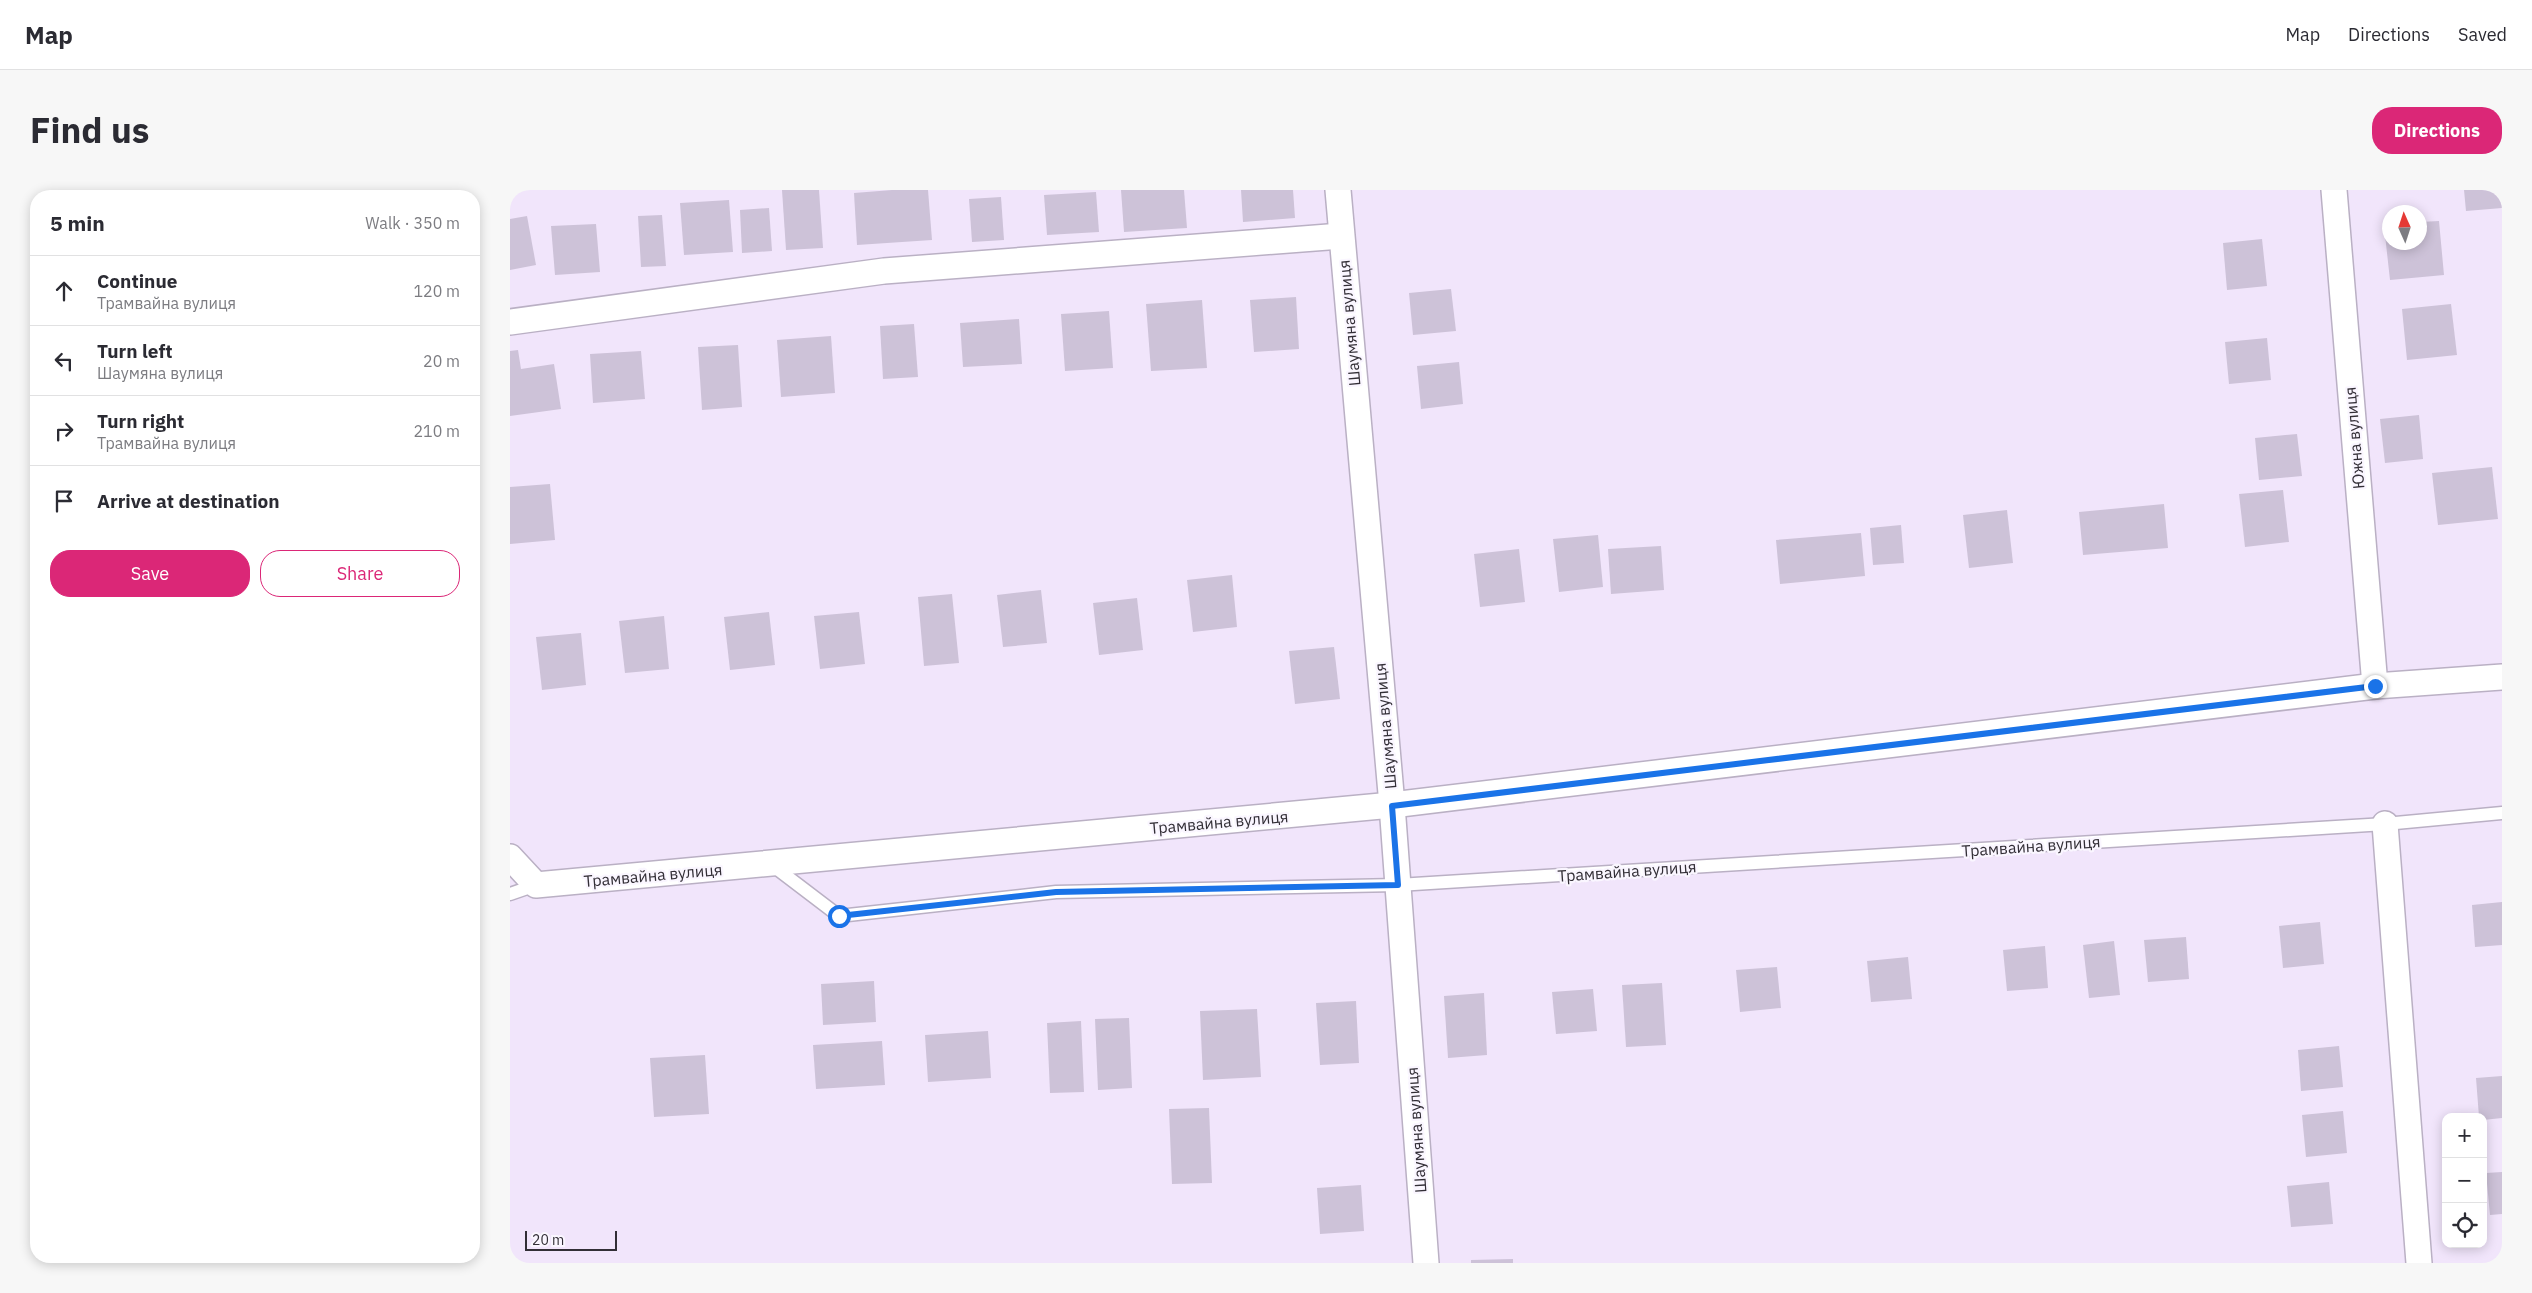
<!DOCTYPE html>
<meta charset="utf-8">
<style>
body{margin:0;font-family:"IBM Plex Sans",sans-serif;background:#f7f7f7;color:#2b2b33}
.controls{position:absolute;right:15px;bottom:15px;display:grid;overflow:hidden;border-radius:10px;box-shadow:0 2px 12px #0003}
.controls button{width:45px;height:45px;display:grid;place-items:center;padding:0;border:0;border-bottom:1px solid #e1e1e2;background:#fff;color:#2b2b33;font:25px sans-serif}
.compass{position:absolute;left:1872px;top:15px;width:45px;height:45px;border-radius:50%;background:#fff;box-shadow:0 2px 12px #0003;rotate:357deg}
.scale{position:absolute;left:15px;bottom:12px;width:92px;box-sizing:border-box;padding-left:5px;border:2px solid #322e36;border-top:0;font-size:14px;line-height:18px;white-space:nowrap;color:#322e36;-webkit-text-stroke:4px #faf6ff;paint-order:stroke}
.stop{position:absolute;width:15px;height:15px;margin:-11px;border:4px solid #1a73e8;border-radius:50%;background:#fff}
.stop.end{background:#1a73e8;border-color:#fff;box-shadow:0 1px 5px #0008}
.list{margin:0;padding:0;list-style:none}
h2{display:flex;justify-content:space-between;align-items:center;height:65px;margin:0;padding:0 20px;font-size:21px}
h2 small{font-size:16px;font-weight:400;color:#7c7c81}
.list li{display:grid;grid-template-columns:32px 1fr auto;gap:15px;align-items:center;box-sizing:border-box;height:70px;padding:0 20px;border-top:1px solid #e1e1e2}
.list b{display:block;font-size:19px;white-space:nowrap}
.list p{margin:0;font-size:16px;white-space:nowrap;color:#7c7c81}
.list em{font-size:16px;font-style:normal;color:#7c7c81}
.actions{display:flex;gap:10px;padding:15px 20px}
.actions a{flex:1;padding:11px 0;border:1px solid #db2777;border-radius:20px;text-align:center;font-size:18px;color:#db2777}
.actions .main{background:#db2777;color:#fff}
.icon{flex:none;width:28px;height:28px;fill:none;stroke:currentColor;stroke-width:2;stroke-linecap:round;stroke-linejoin:round}
.map{position:relative;flex:none;width:1992px;height:1073px;overflow:hidden;border-radius:20px}
header{display:flex;align-items:center;gap:30px;box-sizing:border-box;height:70px;padding:0 25px;background:#fff;border-bottom:1px solid #e1e1e2}
header strong{font-size:24px}
nav{display:flex;gap:28px;margin-inline-start:auto;font-size:18px}
.intro{display:flex;align-items:center;justify-content:space-between;box-sizing:border-box;height:120px;padding:0 30px}
h1{margin:0;font-size:35px}
.button{padding:12px 22px;border-radius:20px;background:#db2777;color:#fff;font-size:18px;font-weight:700}
main{display:flex;gap:30px;padding:0 30px}
aside{flex:1;background:#fff;border-radius:20px;box-shadow:0 2px 12px #0003}
.map>svg:first-child{display:block}
.building{fill:#cdc2d8}
.lines{fill:none;stroke-linecap:round;stroke-linejoin:round}
.lane-casing{stroke:#bab0c4;stroke-width:15}
.street-casing{stroke:#bab0c4;stroke-width:28}
.lane{stroke:#fff;stroke-width:12}
.street{stroke:#fff;stroke-width:25}
.route{stroke:#1a73e8;stroke-width:6}
.labels{text-anchor:middle;stroke-width:4.5;stroke-linejoin:round;paint-order:stroke}
.street-label{font-size:16px;fill:#322e36;stroke:#faf6ff}
</style>
<header>
<strong>Map</strong>
<nav><a>Map</a><a>Directions</a><a>Saved</a></nav>
</header>
<div class="intro"><h1>Find us</h1><a class="button">Directions</a></div>
<main>
<aside>
<h2>5 min<small>Walk · 350 m</small></h2>
<ul class="list">
<li><svg class="icon" aria-label="ahead" viewBox="0 0 24 24"><path d="M12 20V5M6 11l6-6 6 6"/></svg><div><b>Continue</b><p>Трамвайна вулиця</p></div><em>120 m</em></li>
<li><svg class="icon" aria-label="left" viewBox="0 0 24 24"><path d="M17 20v-9H6M10 6l-5 5 5 5"/></svg><div><b>Turn left</b><p>Шаумяна вулиця</p></div><em>20 m</em></li>
<li><svg class="icon" aria-label="right" viewBox="0 0 24 24"><path d="M7 20v-9h11M14 6l5 5-5 5"/></svg><div><b>Turn right</b><p>Трамвайна вулиця</p></div><em>210 m</em></li>
<li><svg class="icon" aria-label="arrive" viewBox="0 0 24 24"><path d="M6 21V4h12l-3 4 3 4H6"/></svg><div><b>Arrive at destination</b></div></li>
</ul>
<div class="actions"><a class="main">Save</a><a>Share</a></div>
</aside>
<div class="map">
<svg width="1992" height="1073" viewBox="0 0 1992 1073">
<rect width="100%" height="100%" fill="#f1e5fb"/>
<g class="building">
<path d="M 272,0 L 309,0 L 313,58 L 276,60 Z"/>
<path d="M 382,0 L 418,0 L 422,50 L 347,55 L 344,3 Z"/>
<path d="M 611,0 L 674,0 L 677,38 L 614,42 Z"/>
<path d="M 731,0 L 783,0 L 785,28 L 733,32 Z"/>
<path d="M 1954,0 L 1992,0 L 1992,18 L 1956,21 Z"/>
<path d="M 586,2 L 589,42 L 537,45 L 534,5 Z"/>
<path d="M 491,7 L 494,50 L 462,52 L 459,9 Z"/>
<path d="M 219,10 L 223,62 L 174,65 L 170,13 Z"/>
<path d="M 259,18 L 262,61 L 232,63 L 230,20 Z"/>
<path d="M 152,25 L 156,76 L 131,77 L 128,26 Z"/>
<path d="M 17,26 L 26,75 L 0,80 L 0,29 Z"/>
<path d="M 1929,31 L 1934,85 L 1880,90 L 1874,36 L 1880,35 L 1880,52 L 1910,52 L 1910,32 Z"/>
<path d="M 86,34 L 90,82 L 45,85 L 41,36 Z"/>
<path d="M 1752,49 L 1757,96 L 1717,100 L 1713,53 Z"/>
<path d="M 941,99 L 946,141 L 903,145 L 899,103 Z"/>
<path d="M 786,107 L 789,159 L 744,162 L 740,110 Z"/>
<path d="M 692,110 L 697,178 L 641,181 L 636,114 Z"/>
<path d="M 1941,114 L 1947,165 L 1897,170 L 1892,119 Z"/>
<path d="M 599,121 L 603,178 L 555,181 L 551,124 Z"/>
<path d="M 509,129 L 512,174 L 453,177 L 450,133 Z"/>
<path d="M 404,134 L 408,187 L 373,189 L 370,136 Z"/>
<path d="M 321,146 L 325,203 L 271,207 L 267,150 Z"/>
<path d="M 1757,148 L 1761,190 L 1719,194 L 1715,152 Z"/>
<path d="M 228,155 L 232,217 L 192,220 L 188,157 Z"/>
<path d="M 8,160 L 11,179 L 44,174 L 51,219 L 0,226 L 0,161 Z"/>
<path d="M 131,161 L 135,209 L 83,213 L 80,164 Z"/>
<path d="M 949,172 L 953,214 L 911,219 L 907,176 Z"/>
<path d="M 1909,225 L 1913,269 L 1875,273 L 1870,229 Z"/>
<path d="M 1787,244 L 1792,286 L 1749,290 L 1745,248 Z"/>
<path d="M 1982,277 L 1988,329 L 1928,335 L 1922,283 Z"/>
<path d="M 40,294 L 45,350 L 0,354 L 0,297 Z"/>
<path d="M 1773,300 L 1779,352 L 1735,357 L 1729,304 Z"/>
<path d="M 1654,314 L 1658,358 L 1573,365 L 1569,322 Z"/>
<path d="M 1497,320 L 1503,373 L 1459,378 L 1453,325 Z"/>
<path d="M 1391,335 L 1394,373 L 1363,375 L 1360,338 Z"/>
<path d="M 1351,343 L 1355,386 L 1270,394 L 1266,350 Z"/>
<path d="M 1088,345 L 1093,397 L 1049,402 L 1043,349 Z"/>
<path d="M 1151,356 L 1154,400 L 1101,404 L 1098,359 Z"/>
<path d="M 1009,359 L 1015,412 L 970,417 L 964,364 Z"/>
<path d="M 722,385 L 727,437 L 683,442 L 677,390 Z"/>
<path d="M 531,400 L 537,453 L 493,457 L 487,405 Z"/>
<path d="M 442,404 L 449,473 L 414,476 L 408,407 Z"/>
<path d="M 627,408 L 633,460 L 589,465 L 583,413 Z"/>
<path d="M 259,422 L 265,475 L 220,480 L 214,427 Z"/>
<path d="M 349,422 L 355,474 L 310,479 L 304,426 Z"/>
<path d="M 154,426 L 159,479 L 115,483 L 109,431 Z"/>
<path d="M 71,443 L 76,495 L 32,500 L 26,447 Z"/>
<path d="M 824,457 L 830,509 L 785,514 L 779,461 Z"/>
<path d="M 1992,712 L 1992,755 L 1965,757 L 1962,715 Z"/>
<path d="M 1810,732 L 1814,774 L 1773,778 L 1769,736 Z"/>
<path d="M 1676,747 L 1679,789 L 1638,792 L 1634,750 Z"/>
<path d="M 1604,751 L 1610,805 L 1579,808 L 1573,755 Z"/>
<path d="M 1535,756 L 1538,798 L 1497,801 L 1493,760 Z"/>
<path d="M 1398,767 L 1402,809 L 1361,812 L 1357,771 Z"/>
<path d="M 1267,777 L 1271,818 L 1230,822 L 1226,780 Z"/>
<path d="M 364,791 L 366,832 L 313,835 L 311,794 Z"/>
<path d="M 1152,793 L 1156,855 L 1116,857 L 1112,795 Z"/>
<path d="M 1083,799 L 1087,841 L 1046,844 L 1042,802 Z"/>
<path d="M 974,803 L 977,865 L 938,868 L 934,806 Z"/>
<path d="M 846,811 L 849,873 L 810,875 L 806,813 Z"/>
<path d="M 747,819 L 751,887 L 693,890 L 690,821 Z"/>
<path d="M 619,828 L 622,898 L 588,900 L 585,829 Z"/>
<path d="M 571,831 L 574,902 L 540,903 L 537,833 Z"/>
<path d="M 478,841 L 481,888 L 418,892 L 415,845 Z"/>
<path d="M 372,851 L 375,895 L 306,899 L 303,855 Z"/>
<path d="M 1829,856 L 1833,897 L 1791,901 L 1788,860 Z"/>
<path d="M 195,865 L 199,924 L 144,927 L 140,868 Z"/>
<path d="M 1992,886 L 1992,928 L 1973,930 L 1973,927 L 1969,927 L 1966,888 Z"/>
<path d="M 699,918 L 702,993 L 662,994 L 659,919 Z"/>
<path d="M 1833,921 L 1837,963 L 1796,967 L 1792,925 Z"/>
<path d="M 1992,982 L 1992,1024 L 1980,1025 L 1976,983 Z"/>
<path d="M 1819,992 L 1823,1034 L 1781,1037 L 1777,996 Z"/>
<path d="M 851,995 L 854,1041 L 810,1044 L 807,998 Z"/>
<path d="M 1003,1069 L 1003,1073 L 961,1073 L 961,1070 Z"/>
</g>
<g class="lines">
<g class="lane-casing">
<g id="lane">
<path d="M 262,675 L 329,726 L 546,702 L 888,695 L 1875,634 L 1992,623"/>
<path d="M 0,704 L 26,695"/>
</g>
</g>
<g class="street-casing">
<g id="street">
<path d="M 828,0 L 882,615 L 916,1073"/>
<path d="M 1824,0 L 1865,496"/>
<path d="M 0,132 L 374,81 L 831,46"/>
<path d="M 1875,634 L 1909,1073"/>
<path d="M 0,667 L 26,695 L 882,615 L 1865,496 L 1992,487"/>
</g>
</g>
<use href="#lane" class="lane"/>
<use href="#street" class="street"/>
</g>
<g class="lines">
<path class="route" d="M 329,726 L 546,702 L 888,695 L 882,616 L 1865,496"/>
</g>
<g class="labels">
<g class="street-label">
<text transform="translate(839 133) rotate(-95)" y="6">Шаумяна вулиця</text>
<text transform="translate(1844 248) rotate(-95)" y="6">Южна вулиця</text>
<text transform="translate(875 536) rotate(-95)" y="6">Шаумяна вулиця</text>
<text transform="translate(709 632) rotate(-5)" y="6">Трамвайна вулиця</text>
<text transform="translate(1521 656) rotate(-4)" y="6">Трамвайна вулиця</text>
<text transform="translate(1117 681) rotate(-4)" y="6">Трамвайна вулиця</text>
<text transform="translate(143 685) rotate(-5)" y="6">Трамвайна вулиця</text>
<text transform="translate(906 940) rotate(-94)" y="6">Шаумяна вулиця</text>
</g>
</g>
</svg>
<div class="controls">
<button>+</button>
<button>−</button>
<button><svg class="icon" aria-label="locate" viewBox="0 0 24 24"><circle cx="12" cy="12" r="6"/><path d="M12 2v4M12 18v4M2 12h4M18 12h4"/></svg></button>
</div>
<svg class="compass" viewBox="-18 -18 36 36"><path d="M0-13l5 13h-10z" fill="#e53935"/><path d="M0 13l5-13h-10z" fill="#7c7c81"/></svg>
<div class="scale">20 m</div>
<div class="stop" style="left:329px;top:726px"></div>
<div class="stop end" style="left:1865px;top:496px"></div>
</div>
</main>
